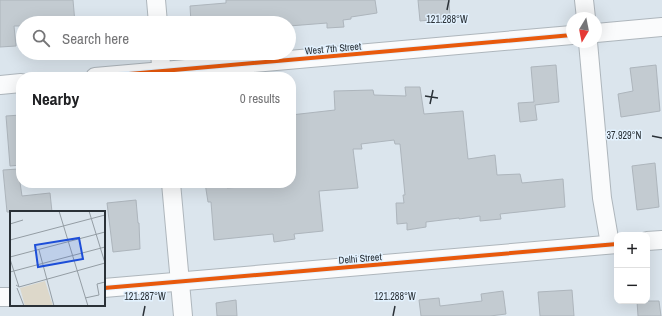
<!DOCTYPE html>
<meta charset="utf-8">
<style>
body{margin:0;font-family:"Archivo Narrow",sans-serif;background:#f2f2f2;color:#202124}
.controls{position:absolute;right:12px;bottom:12px;display:grid;overflow:hidden;border-radius:8px;box-shadow:0 4px 16px #0002}
.controls button{width:36px;height:36px;display:grid;place-items:center;padding:0;border:0;border-bottom:1px solid #e0e0e0;background:#fff;color:#202124;font:20px sans-serif}
.compass{position:absolute;left:566px;top:12px;width:36px;height:36px;border-radius:50%;background:#fff;box-shadow:0 4px 16px #0002;rotate:190deg}
.list{margin:0;padding:0;list-style:none}
h2{display:flex;justify-content:space-between;align-items:center;height:52px;margin:0;padding:0 16px;font-size:17px}
h2 small{font-size:13px;font-weight:400;color:#757577}
.icon{flex:none;width:22px;height:22px;fill:none;stroke:currentColor;stroke-width:2;stroke-linecap:round;stroke-linejoin:round}
.map{position:relative;flex:none;width:662px;height:316px;overflow:hidden}
.search{position:absolute;background:#fff;box-shadow:0 4px 16px #0002;left:16px;top:16px;width:280px;height:44px;display:flex;align-items:center;gap:10px;box-sizing:border-box;padding:0 14px;border-radius:22px;color:#757577;font-size:15px}
.panel{position:absolute;background:#fff;box-shadow:0 4px 16px #0002;left:16px;top:72px;width:280px;height:116px;border-radius:16px}
.map>svg:first-child{display:block}
.building{fill:#c3cbd1;stroke:#adb5bc}
.lines{fill:none;stroke-linecap:round;stroke-linejoin:round}
.street-casing{stroke:#aeb6bc;stroke-width:20}
.street{stroke:#fafbfc;stroke-width:18}
.cycleway-casing{stroke:#e3f2ff;stroke-width:6}
.cycleway{stroke:#e8590c;stroke-width:4}
.ticks{fill:none;stroke:#2a3137;stroke-width:1.5}
.labels{text-anchor:middle;stroke-width:3;stroke-linejoin:round;paint-order:stroke}
.street-label{font-size:10px;fill:#2a3137;stroke:#e3f2ff}
.inset-road{fill:none;stroke:#949da4;stroke-width:1}
.view{fill:#1d4ed8;fill-opacity:0.15;stroke:#1d4ed8;stroke-width:2}
.inset-edge{fill:none;stroke:#2a3137;stroke-width:2}
.ticks-label{font-size:10px;text-anchor:middle;fill:#2a3137;stroke:#e3f2ff;stroke-width:3;stroke-linejoin:round;paint-order:stroke}
</style>
<div class="map">
<svg width="662" height="316" viewBox="0 0 662 316">
<rect width="100%" height="100%" fill="#dbe5ed"/>
<g class="building">
<path d="M 0,0 L 73,0 L 75,23 L 23,23 L 23,26 L 14,26 L 16,46 L 0,47 Z"/>
<path d="M 226,0 L 375,0 L 377,13 L 351,17 L 351,19 L 343,20 L 344,27 L 327,28 L 327,23 L 289,26 L 289,23 L 191,23 L 190,6 L 226,3 Z"/>
<path d="M 418,0 L 449,0 L 450,18 L 420,21 Z"/>
<path d="M 556,65 L 559,102 L 535,105 L 537,120 L 520,122 L 518,103 L 534,102 L 531,67 Z"/>
<path d="M 656,65 L 660,111 L 621,117 L 618,94 L 633,91 L 630,68 Z"/>
<path d="M 405,87 L 420,87 L 424,114 L 463,111 L 468,159 L 495,155 L 497,175 L 520,174 L 522,183 L 563,179 L 565,207 L 500,214 L 501,219 L 480,221 L 480,216 L 459,219 L 459,218 L 426,222 L 426,227 L 407,230 L 407,223 L 397,224 L 396,203 L 404,203 L 403,195 L 405,195 L 400,144 L 395,144 L 394,140 L 361,144 L 362,149 L 353,149 L 358,188 L 319,191 L 323,231 L 294,234 L 295,239 L 274,242 L 273,234 L 214,240 L 211,202 L 208,202 L 205,183 L 226,183 L 227,188 L 281,184 L 281,183 L 291,183 L 291,115 L 335,110 L 334,91 L 373,90 L 374,95 L 406,96 Z"/>
<path d="M 21,115 L 21,165 L 10,166 L 6,116 Z"/>
<path d="M 655,163 L 659,207 L 637,210 L 632,166 Z"/>
<path d="M 18,169 L 22,196 L 50,193 L 52,212 L 7,212 L 3,170 Z"/>
<path d="M 136,200 L 138,223 L 139,223 L 140,249 L 113,252 L 107,203 Z"/>
<path d="M 572,290 L 574,316 L 540,316 L 538,292 Z"/>
<path d="M 503,291 L 506,314 L 490,316 L 421,316 L 419,300 L 439,298 L 440,306 L 482,301 L 481,294 Z"/>
<path d="M 236,300 L 237,316 L 217,316 L 216,303 Z"/>
<path d="M 637,301 L 659,301 L 661,316 L 638,316 Z"/>
</g>
<g class="lines">
<g class="street-casing">
<g id="street">
<path d="M 156,0 L 158,23"/>
<path d="M 584,0 L 586,18"/>
<path d="M 596,33 L 662,27"/>
<path d="M 588,42 L 602,198 L 610,244"/>
<path d="M 160,53 L 162,77"/>
<path d="M 95,77 L 572,35"/>
<path d="M 0,85 L 21,83"/>
<path d="M 171,183 L 183,316"/>
<path d="M 647,241 L 662,240"/>
<path d="M 104,288 L 617,244"/>
<path d="M 0,297 L 11,297"/>
</g>
</g>
<use href="#street" class="street"/>
<g class="cycleway-casing">
<g id="cycleway">
<path d="M 95,77 L 572,35"/>
<path d="M 104,288 L 617,244"/>
</g>
</g>
<use href="#cycleway" class="cycleway"/>
</g>
<path class="ticks" d="M 447,10 L 449,0M 425,96 L 438,98M 430,104 L 433,90M 652,136 L 662,138M 143,316 L 145,306M 393,316 L 395,306"/>
<g class="labels">
<g class="street-label">
<text transform="translate(333 48) rotate(-5)" y="4">West 7th Street</text>
<text transform="translate(360 258) rotate(-5)" y="4">Delhi Street</text>
</g>
</g>
<g transform="translate(10 211)">
<rect width="95" height="95" fill="#dbe5ed"/>
<path d="M 35,70 L 43,95 L 15,95 L 10,77 Z" fill="#ddd8ca"/>
<path class="inset-road" d="M 49,0 L 78,95M 79,0 L 95,52M 0,13 L 13,9M 0,29 L 95,4M 29,39 L 44,95M 0,46 L 95,21M 0,48 L 9,76 L 6,74M 0,61 L 95,36M 9,76 L 95,52M 7,77 L 14,95M 75,87 L 89,84 L 87,73 L 95,71"/>
<path class="view" d="M 69,27 L 73,48 L 28,56 L 25,34 Z"/>
<rect width="95" height="95" class="inset-edge"/>
</g>
<g class="ticks-label">
<text x="447" y="23">121.288°W</text>
<text x="624" y="139">37.929°N</text>
<text x="145" y="300">121.287°W</text>
<text x="395" y="300">121.288°W</text>
</g>
</svg>
<div class="controls">
<button>+</button>
<button>−</button>
</div>
<svg class="compass" viewBox="-18 -18 36 36"><path d="M0-13l5 13h-10z" fill="#e53935"/><path d="M0 13l5-13h-10z" fill="#757577"/></svg>
<div class="search"><svg class="icon" aria-label="search" viewBox="0 0 24 24"><circle cx="10" cy="10" r="6"/><path d="M15 15l6 6"/></svg>Search here</div>
<section class="panel">
<h2>Nearby<small>0 results</small></h2>
<ul class="list">
</ul>
</section>
</div>
